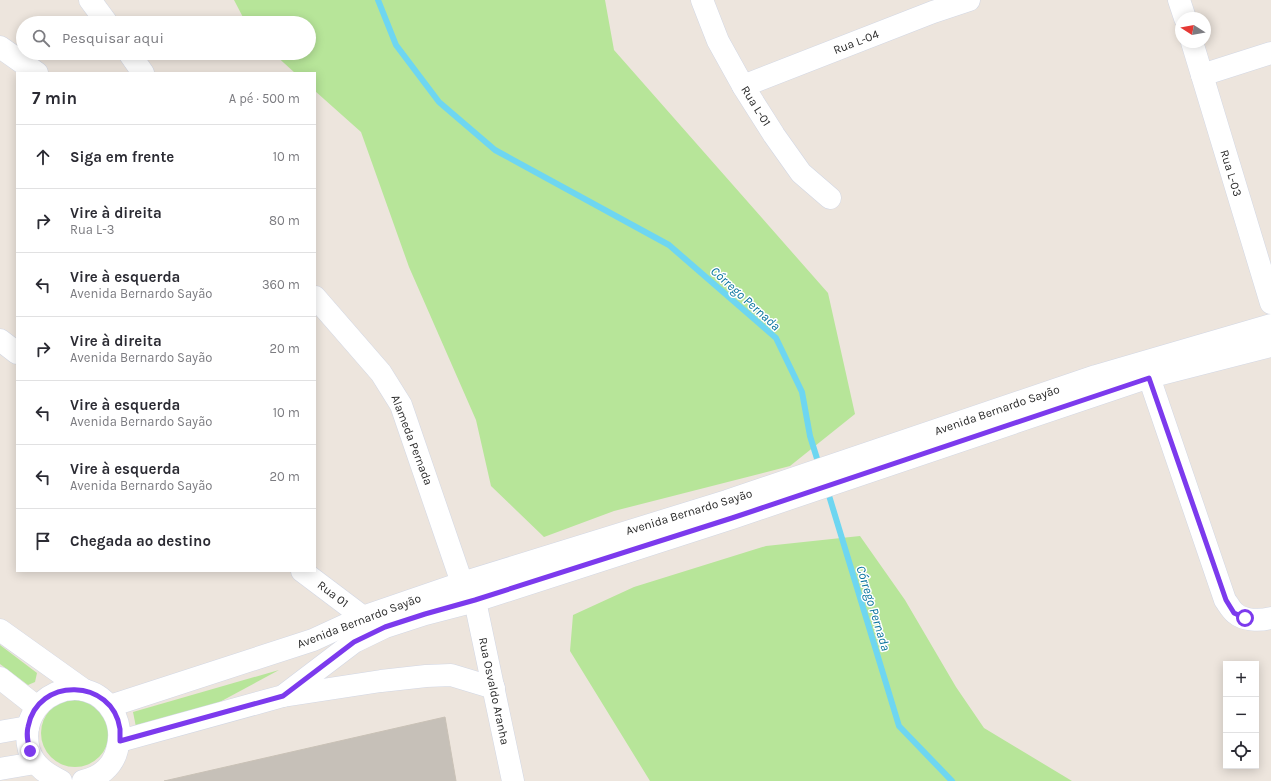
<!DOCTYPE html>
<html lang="pt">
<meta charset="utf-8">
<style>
body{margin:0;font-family:Karla,sans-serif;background:#f7f7f7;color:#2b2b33}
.controls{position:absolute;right:12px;bottom:12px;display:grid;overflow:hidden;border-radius:0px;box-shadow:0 2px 10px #0003}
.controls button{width:36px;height:36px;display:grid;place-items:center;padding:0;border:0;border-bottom:1px solid #e1e1e2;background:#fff;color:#2b2b33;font:20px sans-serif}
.compass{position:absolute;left:1175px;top:12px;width:36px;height:36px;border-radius:50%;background:#fff;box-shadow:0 2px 10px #0003;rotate:281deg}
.stop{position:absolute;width:12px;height:12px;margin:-9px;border:3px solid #7c3aed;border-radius:50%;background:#fff}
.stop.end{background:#7c3aed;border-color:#fff;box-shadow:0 1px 4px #0008}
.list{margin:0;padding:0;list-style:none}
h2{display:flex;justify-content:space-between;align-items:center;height:52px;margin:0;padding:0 16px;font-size:17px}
h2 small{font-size:13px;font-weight:400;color:#7c7c81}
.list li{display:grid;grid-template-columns:26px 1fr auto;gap:12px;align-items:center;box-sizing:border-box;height:64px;padding:0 16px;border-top:1px solid #e1e1e2}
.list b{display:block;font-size:15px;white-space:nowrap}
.list p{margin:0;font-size:13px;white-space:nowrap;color:#7c7c81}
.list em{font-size:13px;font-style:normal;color:#7c7c81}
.icon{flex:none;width:22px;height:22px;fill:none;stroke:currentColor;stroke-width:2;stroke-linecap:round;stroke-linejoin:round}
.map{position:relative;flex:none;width:1271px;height:781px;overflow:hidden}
.search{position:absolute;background:#fff;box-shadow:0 2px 10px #0003;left:16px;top:16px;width:300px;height:44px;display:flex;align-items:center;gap:10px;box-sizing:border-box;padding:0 14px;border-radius:22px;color:#7c7c81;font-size:15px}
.panel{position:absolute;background:#fff;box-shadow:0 2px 10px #0003;left:16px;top:72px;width:300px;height:500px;border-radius:0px}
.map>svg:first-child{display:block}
.green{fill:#b7e599}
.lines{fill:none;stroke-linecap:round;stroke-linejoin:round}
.stream{stroke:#6ed6f1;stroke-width:6}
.building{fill:#c6c0b8;stroke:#c9c1b6}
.minor-casing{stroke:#d2d7e4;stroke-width:23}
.tertiary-casing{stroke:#d2d7e4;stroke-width:23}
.secondary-casing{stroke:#d2d7e4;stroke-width:23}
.minor{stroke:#fff;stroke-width:22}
.tertiary{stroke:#fff;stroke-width:22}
.secondary{stroke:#fff;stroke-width:22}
.route{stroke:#7c3aed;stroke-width:5}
.labels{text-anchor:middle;stroke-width:3;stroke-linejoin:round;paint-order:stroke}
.street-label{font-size:12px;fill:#2b2b2b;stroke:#fff}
.water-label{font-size:13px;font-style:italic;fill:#0b759f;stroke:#fff}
</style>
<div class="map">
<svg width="1271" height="781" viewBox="0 0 1271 781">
<rect width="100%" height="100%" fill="#ede5dd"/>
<g class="green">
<path d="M 234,0 L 605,0 L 614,50 L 828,293 L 855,414 L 790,466 L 614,511 L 544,537 L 491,486 L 476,420 L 409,267 L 361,132 L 315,91 L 315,73 L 295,73 L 273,53 L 309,53 L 309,23 L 246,23 Z"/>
<path d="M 860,536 L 905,600 L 956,687 L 984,728 L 1072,781 L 650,781 L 570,651 L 573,615 L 634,587 L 766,546 Z"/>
<path d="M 0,645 L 37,673 L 35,682 L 28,685 L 0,664 Z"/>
<path d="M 279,670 L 216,704 L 136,727 L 133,712 Z"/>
<circle cx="75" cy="733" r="34"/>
</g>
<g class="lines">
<g class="stream">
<path d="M 378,0 L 396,45 L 439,102 L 495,150 L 669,245 L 776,338 L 802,392 L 810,436 L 819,465"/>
<path d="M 827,489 L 899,726 L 952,781"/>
</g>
</g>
<path class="building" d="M 445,717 L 456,781 L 164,781 Z"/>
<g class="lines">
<g class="minor-casing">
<g id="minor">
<path d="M 90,0 L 107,23"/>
<path d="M 702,0 L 718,41 L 743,86 L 774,135 L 801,173 L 830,198"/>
<path d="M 1179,0 L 1185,18"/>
<path d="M 1192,42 L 1271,303"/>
<path d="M 0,47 L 37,73"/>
<path d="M 129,53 L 143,73"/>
<path d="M 1202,75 L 1271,53"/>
<path d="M 743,86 L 933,12 L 969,0"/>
<path d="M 315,297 L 381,373 L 401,405 L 462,583"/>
<path d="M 0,340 L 17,353"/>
<path d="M 1149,377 L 1225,600 C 1228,604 1231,610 1235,613 C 1244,621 1260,621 1271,618"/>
<path d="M 302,571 L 363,617"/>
</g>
</g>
<g class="tertiary-casing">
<g id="tertiary">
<path d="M 475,601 L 513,781"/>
<path d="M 0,630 L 84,690"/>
<path d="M 0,678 L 37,707"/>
<path d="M 283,696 L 381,681 L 426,676 L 451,675 L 494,688"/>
</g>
</g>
<g class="secondary-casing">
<g id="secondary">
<path d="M 110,706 L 313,640 L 363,617 L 462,583 L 727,501 L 1096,376 L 1271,325"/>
<path d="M 0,732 L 28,727"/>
<path d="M 120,741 L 283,696 L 354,642 L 385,627 L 425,614 L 475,601 L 732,518 L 1149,377 L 1271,346"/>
<path d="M 0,769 L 35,763"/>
<path d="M 61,781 C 47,774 34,766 29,750 C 15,697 85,665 113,712 C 120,724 121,736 117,750 C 113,766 100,777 83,781"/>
</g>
</g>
<use href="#minor" class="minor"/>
<use href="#tertiary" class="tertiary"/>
<use href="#secondary" class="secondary"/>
</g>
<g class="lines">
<path class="route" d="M 30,751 C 28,743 26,735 28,727 C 37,676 113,678 120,729 C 120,733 120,737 120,741 L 283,696 L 354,642 L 385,627 L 425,614 L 475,600 L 732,518 L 1149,378 L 1226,600 L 1234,613 L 1245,618"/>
</g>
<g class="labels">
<g class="street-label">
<text transform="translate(856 42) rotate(-21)" y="4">Rua L-04</text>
<text transform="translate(756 106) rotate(58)" y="4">Rua L-01</text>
<text transform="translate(1231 173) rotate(73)" y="4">Rua L-03</text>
<text transform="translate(997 410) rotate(-19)" y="4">Avenida Bernardo Sayão</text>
<text transform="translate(412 440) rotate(69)" y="4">Alameda Pernada</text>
<text transform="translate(689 512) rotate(-17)" y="4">Avenida Bernardo Sayão</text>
<text transform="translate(333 594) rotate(37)" y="4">Rua 01</text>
<text transform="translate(359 621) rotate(-21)" y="4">Avenida Bernardo Sayão</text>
<text transform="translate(494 691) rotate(78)" y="4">Rua Osvaldo Aranha</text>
</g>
<g class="water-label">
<text transform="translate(746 298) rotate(42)" y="5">Córrego Pernada</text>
<text transform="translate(874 608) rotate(73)" y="5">Córrego Pernada</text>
</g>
</g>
</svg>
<div class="controls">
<button>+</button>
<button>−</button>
<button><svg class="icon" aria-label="locate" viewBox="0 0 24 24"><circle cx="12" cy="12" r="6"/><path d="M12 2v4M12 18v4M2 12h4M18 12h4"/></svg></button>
</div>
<svg class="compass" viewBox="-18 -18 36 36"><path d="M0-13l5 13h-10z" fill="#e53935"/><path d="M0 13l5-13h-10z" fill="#7c7c81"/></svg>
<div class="stop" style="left:1245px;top:618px"></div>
<div class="stop end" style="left:30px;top:751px"></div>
<div class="search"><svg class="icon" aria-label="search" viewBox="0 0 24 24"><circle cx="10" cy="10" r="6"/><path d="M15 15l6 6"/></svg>Pesquisar aqui</div>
<section class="panel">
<h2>7 min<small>A pé · 500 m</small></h2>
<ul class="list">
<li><svg class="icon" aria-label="ahead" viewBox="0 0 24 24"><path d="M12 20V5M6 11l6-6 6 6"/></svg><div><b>Siga em frente</b></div><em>10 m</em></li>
<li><svg class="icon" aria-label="right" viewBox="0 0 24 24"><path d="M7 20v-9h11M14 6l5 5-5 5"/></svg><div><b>Vire à direita</b><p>Rua L-3</p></div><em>80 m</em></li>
<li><svg class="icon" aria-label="left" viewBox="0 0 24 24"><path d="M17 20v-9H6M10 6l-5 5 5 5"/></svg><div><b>Vire à esquerda</b><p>Avenida Bernardo Sayão</p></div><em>360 m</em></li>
<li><svg class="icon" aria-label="right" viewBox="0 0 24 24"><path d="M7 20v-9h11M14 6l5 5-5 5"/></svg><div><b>Vire à direita</b><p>Avenida Bernardo Sayão</p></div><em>20 m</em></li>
<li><svg class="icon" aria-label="left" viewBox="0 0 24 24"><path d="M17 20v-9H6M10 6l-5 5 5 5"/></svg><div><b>Vire à esquerda</b><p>Avenida Bernardo Sayão</p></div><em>10 m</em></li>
<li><svg class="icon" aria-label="left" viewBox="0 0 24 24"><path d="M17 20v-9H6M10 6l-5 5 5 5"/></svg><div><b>Vire à esquerda</b><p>Avenida Bernardo Sayão</p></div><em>20 m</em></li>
<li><svg class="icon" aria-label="arrive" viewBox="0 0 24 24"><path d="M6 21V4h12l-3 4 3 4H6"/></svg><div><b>Chegada ao destino</b></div></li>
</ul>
</section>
</div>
